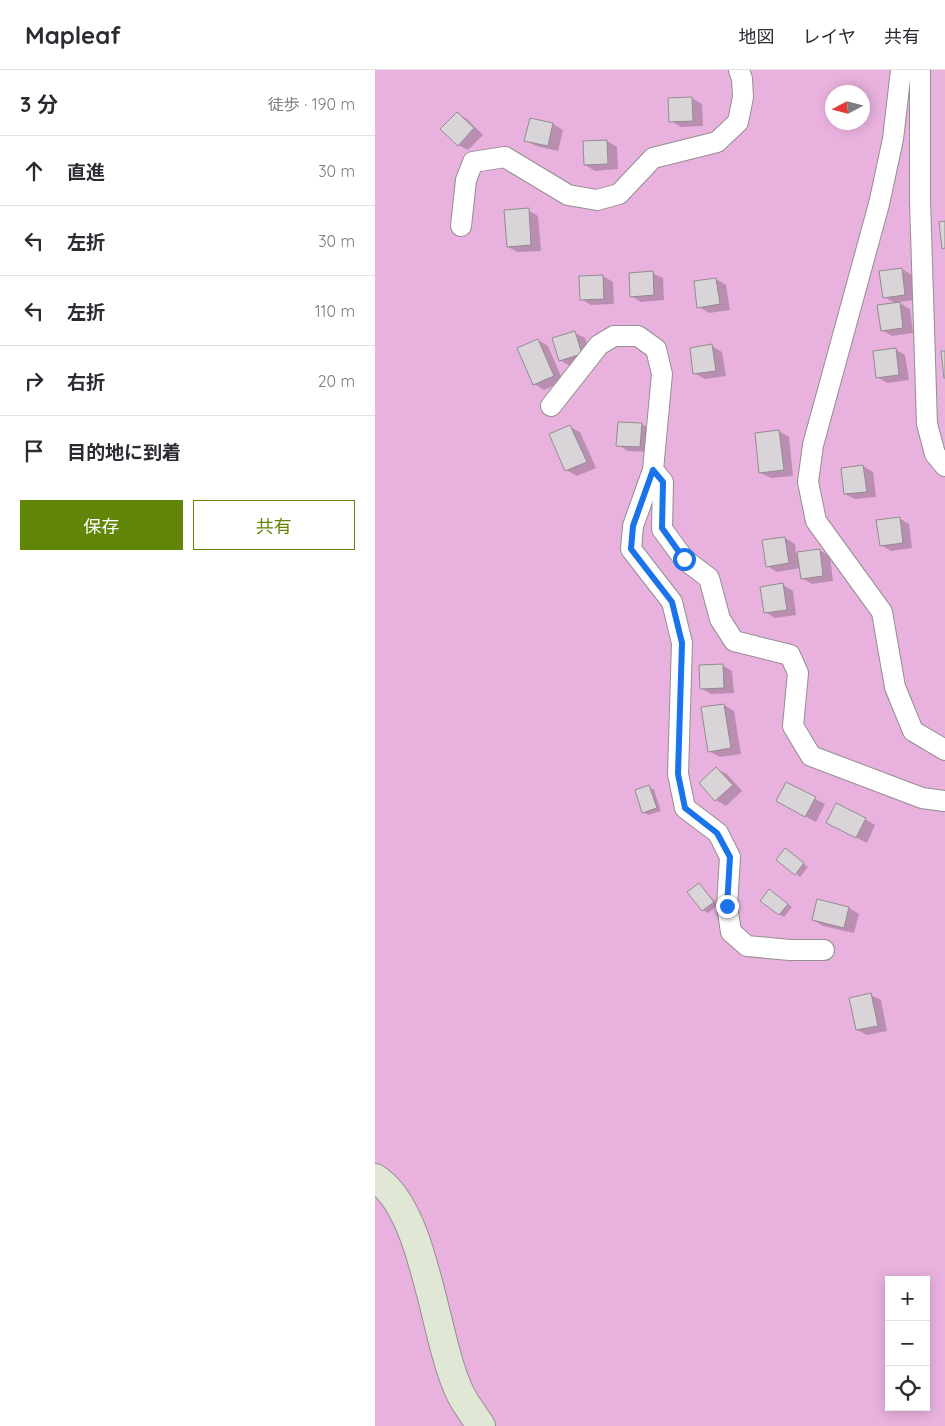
<!DOCTYPE html>
<html lang="ja">
<meta charset="utf-8">
<style>
body{margin:0;font-family:Quicksand,"Noto Sans JP",sans-serif;background:#f7f7f7;color:#2b2b33}
.controls{position:absolute;right:15px;bottom:15px;display:grid;overflow:hidden;border-radius:0px;box-shadow:0 2px 12px #0003}
.controls button{width:45px;height:45px;display:grid;place-items:center;padding:0;border:0;border-bottom:1px solid #e1e1e2;background:#fff;color:#2b2b33;font:25px sans-serif}
.compass{position:absolute;left:450px;top:15px;width:45px;height:45px;border-radius:50%;background:#fff;box-shadow:0 2px 12px #0003;rotate:263deg}
.stop{position:absolute;width:15px;height:15px;margin:-11px;border:4px solid #1a73e8;border-radius:50%;background:#fff}
.stop.end{background:#1a73e8;border-color:#fff;box-shadow:0 1px 5px #0008}
.list{margin:0;padding:0;list-style:none}
h2{display:flex;justify-content:space-between;align-items:center;height:65px;margin:0;padding:0 20px;font-size:21px}
h2 small{font-size:16px;font-weight:400;color:#7c7c81}
.list li{display:grid;grid-template-columns:32px 1fr auto;gap:15px;align-items:center;box-sizing:border-box;height:70px;padding:0 20px;border-top:1px solid #e1e1e2}
.list b{display:block;font-size:19px;white-space:nowrap}
.list em{font-size:16px;font-style:normal;color:#7c7c81}
.actions{display:flex;gap:10px;padding:15px 20px}
.actions a{flex:1;padding:11px 0;border:1px solid #618607;border-radius:0px;text-align:center;font-size:18px;color:#618607}
.actions .main{background:#618607;color:#fff}
.icon{flex:none;width:28px;height:28px;fill:none;stroke:currentColor;stroke-width:2;stroke-linecap:round;stroke-linejoin:round}
.map{position:relative;flex:none;width:570px;height:1356px;overflow:hidden}
header{display:flex;align-items:center;gap:30px;box-sizing:border-box;height:70px;padding:0 25px;background:#fff;border-bottom:1px solid #e1e1e2}
header strong{font-size:24px}
nav{display:flex;gap:28px;margin-inline-start:auto;font-size:18px}
main{display:flex}
aside{flex:1;background:#fff}
.map>svg:first-child{display:block}
.green{fill:#e9b2de;fill-rule:evenodd}
.shadow{fill:#0003}
.building{fill:#d9d4d8;stroke:#918c8f}
.lines{fill:none;stroke-linecap:round;stroke-linejoin:round}
.street-casing{stroke:#938e92;stroke-width:22}
.secondary-casing{stroke:#938e92;stroke-width:30}
.street{stroke:#fff;stroke-width:20}
.secondary{stroke:#e0e8d5;stroke-width:28}
.route{stroke:#1a73e8;stroke-width:6}
</style>
<header>
<strong>Mapleaf</strong>
<nav><a>地図</a><a>レイヤ</a><a>共有</a></nav>
</header>
<main>
<aside>
<h2>3 分<small>徒歩 · 190 m</small></h2>
<ul class="list">
<li><svg class="icon" aria-label="ahead" viewBox="0 0 24 24"><path d="M12 20V5M6 11l6-6 6 6"/></svg><div><b>直進</b></div><em>30 m</em></li>
<li><svg class="icon" aria-label="left" viewBox="0 0 24 24"><path d="M17 20v-9H6M10 6l-5 5 5 5"/></svg><div><b>左折</b></div><em>30 m</em></li>
<li><svg class="icon" aria-label="left" viewBox="0 0 24 24"><path d="M17 20v-9H6M10 6l-5 5 5 5"/></svg><div><b>左折</b></div><em>110 m</em></li>
<li><svg class="icon" aria-label="right" viewBox="0 0 24 24"><path d="M7 20v-9h11M14 6l5 5-5 5"/></svg><div><b>右折</b></div><em>20 m</em></li>
<li><svg class="icon" aria-label="arrive" viewBox="0 0 24 24"><path d="M6 21V4h12l-3 4 3 4H6"/></svg><div><b>目的地に到着</b></div></li>
</ul>
<div class="actions"><a class="main">保存</a><a>共有</a></div>
</aside>
<div class="map">
<svg width="570" height="1356" viewBox="0 0 570 1356">
<rect width="100%" height="100%" fill="#f9f3f8"/>
<path class="green" d="M 0,0 L 570,0 L 570,1356 L 0,1356 ZM 458,22 L 488,22 L 488,52 L 458,52 ZM 514,1210 L 551,1210 L 551,1337 L 514,1337 Z"/>
<g class="shadow">
<path d="M 317,28 L 327,34 L 328,56 L 306,57 L 296,51 Z"/>
<path d="M 82,43 L 92,49 L 108,65 L 93,80 L 83,75 Z"/>
<path d="M 178,54 L 188,60 L 183,81 L 161,76 L 151,70 Z"/>
<path d="M 232,71 L 242,77 L 243,99 L 220,101 L 210,95 Z"/>
<path d="M 153,140 L 163,146 L 166,181 L 143,182 L 133,177 Z"/>
<path d="M 527,199 L 537,205 L 540,230 L 523,232 L 535,239 L 538,263 L 517,266 L 507,260 L 520,233 L 509,227 Z"/>
<path d="M 277,203 L 288,208 L 289,230 L 266,232 L 256,226 Z"/>
<path d="M 228,206 L 238,212 L 239,234 L 216,235 L 206,229 Z"/>
<path d="M 341,209 L 351,215 L 355,240 L 334,243 L 324,237 L 320,212 Z"/>
<path d="M 200,263 L 210,268 L 217,290 L 195,296 L 185,290 Z"/>
<path d="M 163,270 L 173,276 L 188,311 L 169,320 L 159,314 Z"/>
<path d="M 337,276 L 347,282 L 351,306 L 330,309 L 319,303 Z"/>
<path d="M 520,279 L 530,285 L 534,310 L 512,313 L 502,307 Z"/>
<path d="M 267,354 L 277,360 L 275,382 L 253,381 L 243,375 Z"/>
<path d="M 195,357 L 205,362 L 221,398 L 202,406 L 191,400 Z"/>
<path d="M 404,361 L 414,367 L 418,406 L 396,408 L 386,403 Z"/>
<path d="M 488,396 L 498,402 L 501,427 L 480,429 L 470,424 L 467,399 Z"/>
<path d="M 524,448 L 534,454 L 537,478 L 516,481 L 506,475 Z"/>
<path d="M 410,468 L 420,474 L 421,484 L 444,480 L 455,486 L 458,511 L 437,514 L 427,508 L 425,498 L 402,502 L 392,496 Z"/>
<path d="M 408,515 L 418,521 L 421,545 L 400,548 L 390,542 Z"/>
<path d="M 347,595 L 357,601 L 359,623 L 336,624 L 326,618 Z"/>
<path d="M 349,635 L 359,641 L 366,684 L 345,687 L 334,681 Z"/>
<path d="M 342,699 L 352,704 L 367,721 L 351,736 L 341,730 Z"/>
<path d="M 274,717 L 279,720 L 286,741 L 273,745 L 268,742 Z"/>
<path d="M 440,729 L 450,734 L 441,752 L 412,737 Z"/>
<path d="M 490,749 L 500,755 L 492,773 L 463,758 Z"/>
<path d="M 415,783 L 433,797 L 425,807 L 403,790 Z"/>
<path d="M 324,814 L 343,835 L 333,843 L 328,840 Z"/>
<path d="M 394,820 L 417,837 L 409,847 L 404,844 Z"/>
<path d="M 443,830 L 474,838 L 484,844 L 479,863 L 448,856 L 438,850 Z"/>
<path d="M 496,925 L 506,930 L 512,961 L 492,965 L 482,960 Z"/>
</g>
<g class="building">
<path d="M 317,27 L 318,51 L 294,52 L 293,28 Z"/>
<path d="M 82,42 L 99,58 L 83,76 L 65,59 Z"/>
<path d="M 155,48 L 178,53 L 173,76 L 149,71 Z"/>
<path d="M 232,70 L 233,94 L 209,95 L 208,71 Z"/>
<path d="M 154,138 L 156,175 L 132,177 L 129,140 Z"/>
<path d="M 570,151 L 570,178 L 567,179 L 564,152 Z"/>
<path d="M 527,198 L 530,225 L 508,228 L 504,201 Z"/>
<path d="M 278,201 L 279,225 L 255,227 L 254,203 Z"/>
<path d="M 228,205 L 229,229 L 205,230 L 204,206 Z"/>
<path d="M 341,208 L 345,234 L 322,238 L 319,211 Z"/>
<path d="M 525,232 L 528,258 L 506,261 L 502,235 Z"/>
<path d="M 200,261 L 207,284 L 184,291 L 177,268 Z"/>
<path d="M 163,269 L 179,306 L 158,315 L 142,278 Z"/>
<path d="M 337,274 L 341,301 L 318,304 L 315,278 Z"/>
<path d="M 521,278 L 524,305 L 501,308 L 498,281 Z"/>
<path d="M 566,281 L 570,281 L 570,308 L 569,308 Z"/>
<path d="M 243,352 L 267,353 L 265,377 L 241,376 Z"/>
<path d="M 195,355 L 212,392 L 190,401 L 174,364 Z"/>
<path d="M 404,360 L 409,400 L 384,403 L 380,363 Z"/>
<path d="M 488,395 L 492,422 L 469,424 L 466,398 Z"/>
<path d="M 525,447 L 528,473 L 505,476 L 501,450 Z"/>
<path d="M 410,467 L 414,493 L 391,497 L 387,470 Z"/>
<path d="M 445,479 L 448,506 L 426,509 L 422,482 Z"/>
<path d="M 408,513 L 412,540 L 389,543 L 385,517 Z"/>
<path d="M 348,594 L 349,618 L 325,619 L 324,595 Z"/>
<path d="M 349,634 L 356,678 L 333,682 L 326,637 Z"/>
<path d="M 341,697 L 358,715 L 340,731 L 324,713 Z"/>
<path d="M 411,712 L 441,727 L 430,747 L 401,731 Z"/>
<path d="M 274,715 L 282,738 L 267,743 L 260,720 Z"/>
<path d="M 461,733 L 491,748 L 481,768 L 451,753 Z"/>
<path d="M 410,778 L 429,793 L 420,805 L 401,790 Z"/>
<path d="M 324,813 L 339,832 L 327,841 L 312,822 Z"/>
<path d="M 394,819 L 413,834 L 404,845 L 385,831 Z"/>
<path d="M 442,829 L 474,837 L 469,858 L 437,850 Z"/>
<path d="M 496,923 L 503,956 L 481,960 L 474,928 Z"/>
</g>
<g class="lines">
<g class="street-casing">
<g id="street">
<path d="M 526,0 L 518,69 L 504,134 L 438,375 L 433,412 L 441,451 L 507,542 L 520,617 L 538,661 L 570,680"/>
<path d="M 545,0 L 545,130 L 552,354 L 560,384 L 570,396"/>
<path d="M 86,156 L 91,110 L 98,92 L 130,87 L 193,125 L 222,130 L 244,124 L 278,88 L 342,72 L 363,52 L 368,27 L 367,9 L 364,0"/>
<path d="M 176,336 L 224,275 L 239,266 L 263,266 L 281,279 L 287,304 L 278,400 L 258,456 L 256,479 L 297,532 L 307,573 L 303,704 L 310,738 L 343,763 L 355,787 L 352,836 L 356,862 L 372,876 L 415,880 L 449,880"/>
<path d="M 278,400 L 288,412 L 287,459 L 309,489 L 334,508 L 345,549 L 359,571 L 415,585 L 423,603 L 418,656 L 436,686 L 547,728 L 570,731"/>
</g>
</g>
<g class="secondary-casing">
<path id="secondary" d="M 0,1108 C 51,1139 59,1270 85,1323 C 91,1335 99,1345 106,1356"/>
</g>
<use href="#street" class="street"/>
<use href="#secondary" class="secondary"/>
</g>
<g class="lines">
<path class="route" d="M 309,489 L 287,458 L 288,412 L 278,400 L 258,456 L 256,479 L 297,532 L 307,573 L 303,704 L 310,738 L 342,763 L 355,787 L 352,836"/>
</g>
</svg>
<div class="controls">
<button>+</button>
<button>−</button>
<button><svg class="icon" aria-label="locate" viewBox="0 0 24 24"><circle cx="12" cy="12" r="6"/><path d="M12 2v4M12 18v4M2 12h4M18 12h4"/></svg></button>
</div>
<svg class="compass" viewBox="-18 -18 36 36"><path d="M0-13l5 13h-10z" fill="#e53935"/><path d="M0 13l5-13h-10z" fill="#7c7c81"/></svg>
<div class="stop" style="left:309px;top:489px"></div>
<div class="stop end" style="left:352px;top:836px"></div>
</div>
</main>
